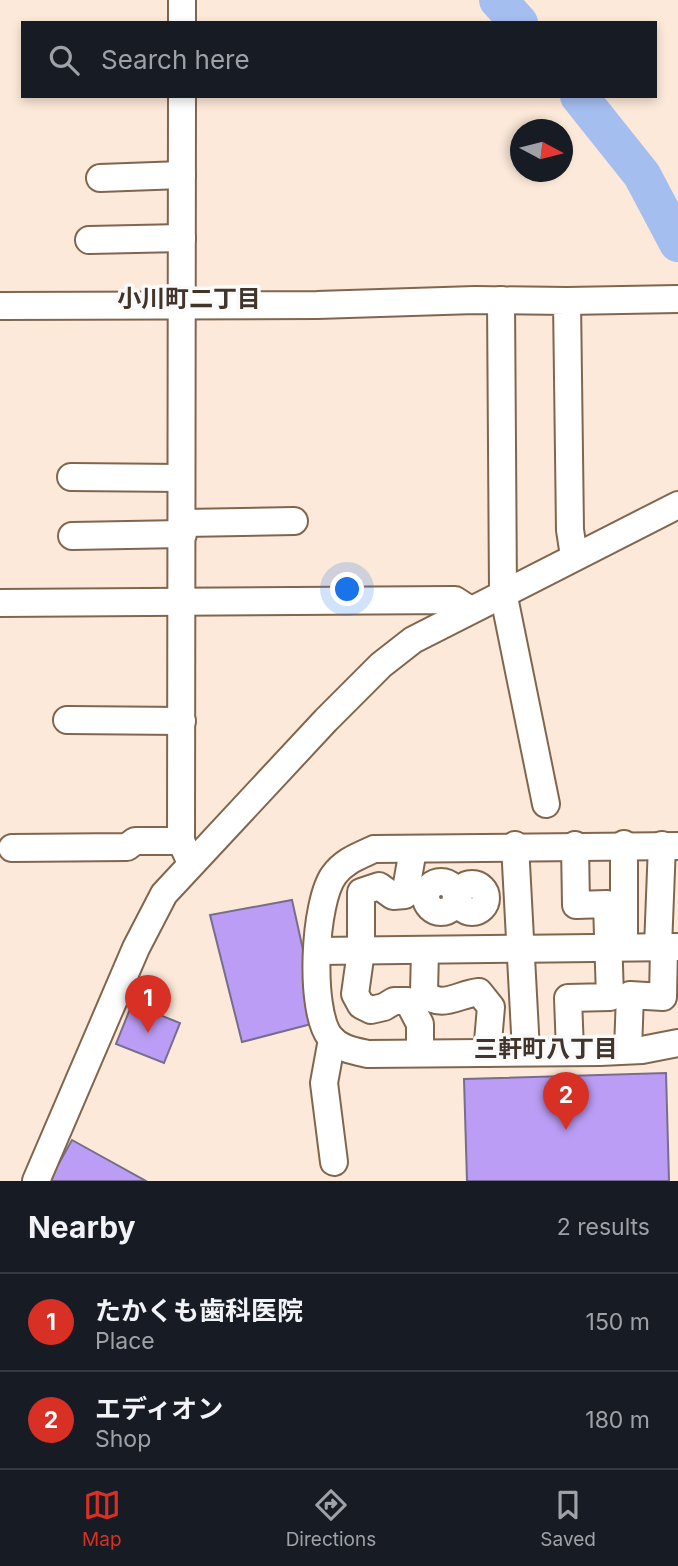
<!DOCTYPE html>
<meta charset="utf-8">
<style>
body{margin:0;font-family:Inter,"Noto Sans JP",sans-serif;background:#20242c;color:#f1f3f6}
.compass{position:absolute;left:510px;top:119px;width:63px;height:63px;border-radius:50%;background:#171b24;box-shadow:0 4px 10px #0003;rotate:97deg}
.you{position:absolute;left:348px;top:590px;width:24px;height:24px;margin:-18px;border:5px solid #fff;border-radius:50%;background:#1a73e8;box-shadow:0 0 0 10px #1a73e833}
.badge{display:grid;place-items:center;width:46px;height:46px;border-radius:50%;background:#d93025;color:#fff;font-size:23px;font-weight:700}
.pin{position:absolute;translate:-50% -58px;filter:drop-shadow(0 2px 4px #0008)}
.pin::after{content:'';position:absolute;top:37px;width:24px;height:21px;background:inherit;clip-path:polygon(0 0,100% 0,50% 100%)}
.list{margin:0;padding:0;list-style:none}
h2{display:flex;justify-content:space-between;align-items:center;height:91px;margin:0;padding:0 28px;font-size:30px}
h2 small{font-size:23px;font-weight:400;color:#9ea1a6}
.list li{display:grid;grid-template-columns:46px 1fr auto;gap:21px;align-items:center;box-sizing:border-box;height:98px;padding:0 28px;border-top:2px solid #363941}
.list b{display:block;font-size:26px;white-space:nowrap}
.list p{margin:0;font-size:23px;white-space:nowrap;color:#9ea1a6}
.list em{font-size:23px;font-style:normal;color:#9ea1a6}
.icon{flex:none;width:38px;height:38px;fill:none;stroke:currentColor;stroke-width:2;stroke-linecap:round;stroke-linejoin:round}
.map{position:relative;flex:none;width:678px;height:1181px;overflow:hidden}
.search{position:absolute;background:#171b24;box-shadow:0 4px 10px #0003;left:21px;right:21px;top:21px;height:77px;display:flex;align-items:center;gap:18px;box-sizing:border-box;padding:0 24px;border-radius:0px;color:#9ea1a6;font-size:26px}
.sheet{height:287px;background:#171b24}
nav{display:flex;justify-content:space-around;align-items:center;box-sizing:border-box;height:98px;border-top:2px solid #363941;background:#171b24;font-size:19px;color:#9ea1a6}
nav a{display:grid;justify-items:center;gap:4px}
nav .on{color:#d93025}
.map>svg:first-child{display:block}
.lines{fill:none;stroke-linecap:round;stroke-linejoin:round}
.river{stroke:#a4bef0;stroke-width:38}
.building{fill:#bb9df5;stroke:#776d8c;stroke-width:2}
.minor-casing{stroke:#81664e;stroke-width:30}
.minor{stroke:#fff;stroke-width:26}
.labels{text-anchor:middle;stroke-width:7;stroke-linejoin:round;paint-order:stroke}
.neighbourhood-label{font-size:24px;font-weight:bold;fill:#41352b;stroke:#fafafa}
</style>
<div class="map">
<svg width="678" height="1181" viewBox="0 0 678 1181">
<rect width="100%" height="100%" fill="#fce9d9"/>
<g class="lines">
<g class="river">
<path d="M 498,0 L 519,23"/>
<path d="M 579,96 L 642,175 L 678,243"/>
</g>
</g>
<g class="building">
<path d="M 292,900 L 319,1022 L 242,1042 L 210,915 Z"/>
<path d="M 132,1004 L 180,1023 L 164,1063 L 116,1044 Z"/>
<path d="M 666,1073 L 669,1181 L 467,1181 L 464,1079 Z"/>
<path d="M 72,1140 L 146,1181 L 49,1181 Z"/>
</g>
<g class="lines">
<g class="minor-casing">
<g id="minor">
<path d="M 182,23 L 182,0"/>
<path d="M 182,96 L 181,841 L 191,863"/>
<path d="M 100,178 L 182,175"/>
<path d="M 89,240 L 182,238"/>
<path d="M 501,300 L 503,592 L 546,804"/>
<path d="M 567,301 L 678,299"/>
<path d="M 0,306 L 317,305 L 475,300 L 567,301 L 570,530 L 574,556"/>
<path d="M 71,477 L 181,478"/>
<path d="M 184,523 L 294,521"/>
<path d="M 72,536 L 183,534"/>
<path d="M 0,603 L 455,600 L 469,609"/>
<path d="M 67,720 L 182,721"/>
<path d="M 515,845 L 526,1051"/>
<path d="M 678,846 L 374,849 C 359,856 344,861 334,875 C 314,902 309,1010 330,1037 C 340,1049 354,1051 368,1054 L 600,1052 L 642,1050 L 678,1043"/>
<path d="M 12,848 L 127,847 L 135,841 L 181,841"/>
<path d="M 411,861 L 405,895 L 393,896 L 379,886 L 361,892 L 361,951 L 355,994 L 361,1005 L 371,1010 L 384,1007 L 394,1001 L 408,1001 L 420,1024 L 420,1053"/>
<circle cx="441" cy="897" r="15"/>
<circle cx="472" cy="898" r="14"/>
<path d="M 624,933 L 624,844"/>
<path d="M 658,947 L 662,845"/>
<path d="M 425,950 L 424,993 C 442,1010 458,994 479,992 L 491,1007 L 487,1053"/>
<path d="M 318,951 L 678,947"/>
<path d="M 332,1039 L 324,1083 L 334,1162"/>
<path d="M 628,1050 L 630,995 L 663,997 L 664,947"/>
<path d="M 570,1051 L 568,998 L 610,997 L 607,904 L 576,905 L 575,845"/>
<path d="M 36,1181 L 136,948 L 164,894 L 326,720 L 381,665 L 413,640 L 678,505"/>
</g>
</g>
<use href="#minor" class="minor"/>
</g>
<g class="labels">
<g class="neighbourhood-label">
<text x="189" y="307">小川町二丁目</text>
<text x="546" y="1057">三軒町八丁目</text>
</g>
</g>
</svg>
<svg class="compass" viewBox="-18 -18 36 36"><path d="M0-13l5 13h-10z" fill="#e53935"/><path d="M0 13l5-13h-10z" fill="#9ea1a6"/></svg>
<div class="you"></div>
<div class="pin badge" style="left:148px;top:1033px">1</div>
<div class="pin badge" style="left:566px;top:1130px">2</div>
<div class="search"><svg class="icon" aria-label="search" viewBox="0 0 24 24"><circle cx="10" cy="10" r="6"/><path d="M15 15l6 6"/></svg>Search here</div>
</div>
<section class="sheet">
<h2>Nearby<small>2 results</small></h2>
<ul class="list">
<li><span class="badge">1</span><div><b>たかくも歯科医院</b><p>Place</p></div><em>150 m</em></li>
<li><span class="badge">2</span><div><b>エディオン</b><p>Shop</p></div><em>180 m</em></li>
</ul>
</section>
<nav>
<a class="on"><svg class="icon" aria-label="map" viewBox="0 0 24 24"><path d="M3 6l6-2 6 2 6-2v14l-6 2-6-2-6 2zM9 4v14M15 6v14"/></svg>Map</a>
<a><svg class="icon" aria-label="directions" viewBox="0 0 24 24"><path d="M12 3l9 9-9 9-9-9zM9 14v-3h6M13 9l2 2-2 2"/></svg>Directions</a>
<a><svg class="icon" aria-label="saved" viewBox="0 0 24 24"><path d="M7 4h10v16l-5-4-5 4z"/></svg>Saved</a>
</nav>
